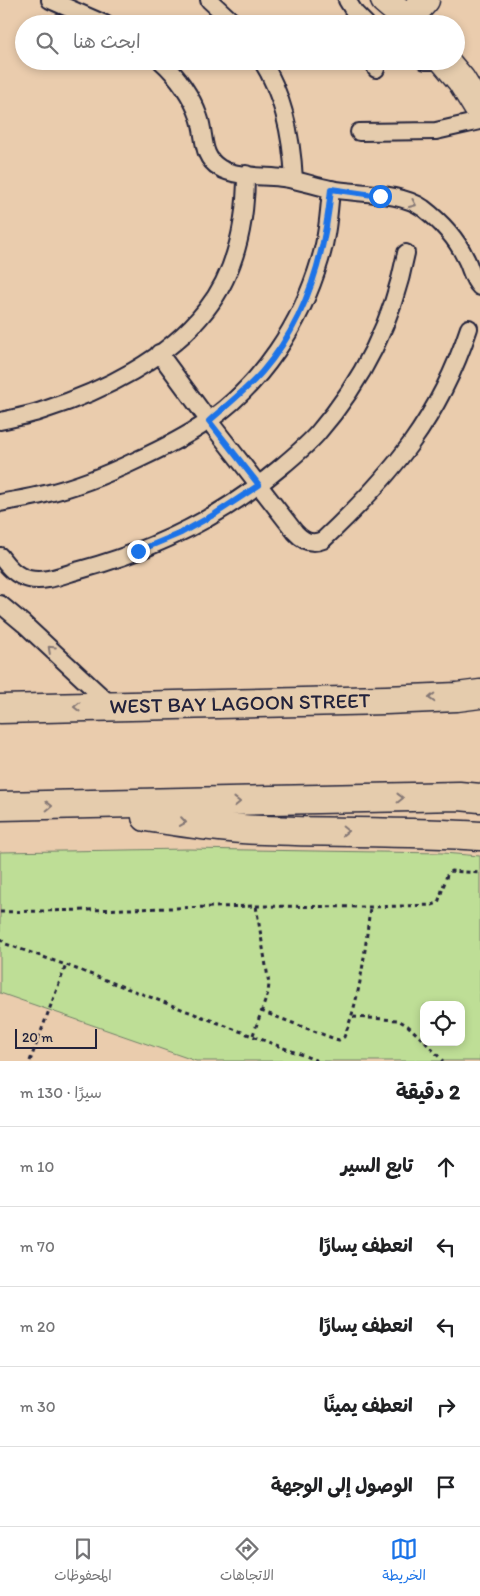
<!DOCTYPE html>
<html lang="ar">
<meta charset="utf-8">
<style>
body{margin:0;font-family:Itim,"Playpen Sans Arabic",sans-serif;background:#f6f6f6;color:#202124;direction:rtl}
.controls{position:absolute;right:15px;bottom:15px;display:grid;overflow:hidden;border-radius:10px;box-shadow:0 2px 8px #0003}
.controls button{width:45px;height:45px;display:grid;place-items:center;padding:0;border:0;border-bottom:1px solid #e0e0e0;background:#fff;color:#202124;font:25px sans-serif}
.scale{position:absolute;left:15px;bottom:12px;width:82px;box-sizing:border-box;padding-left:5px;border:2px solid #22223b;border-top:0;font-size:14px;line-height:18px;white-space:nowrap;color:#22223b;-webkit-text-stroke:4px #e5ccad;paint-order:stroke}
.stop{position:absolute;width:15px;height:15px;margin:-11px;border:4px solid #1a73e8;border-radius:50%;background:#fff}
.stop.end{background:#1a73e8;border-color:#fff;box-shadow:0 1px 5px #0008}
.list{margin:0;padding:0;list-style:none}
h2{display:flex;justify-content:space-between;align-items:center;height:65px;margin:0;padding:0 20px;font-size:21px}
h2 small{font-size:16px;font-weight:400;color:#757577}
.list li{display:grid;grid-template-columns:32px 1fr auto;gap:15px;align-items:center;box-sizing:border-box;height:80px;padding:0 20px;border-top:1px solid #e0e0e0}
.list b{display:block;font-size:19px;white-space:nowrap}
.list em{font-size:16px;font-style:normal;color:#757577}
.icon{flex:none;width:28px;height:28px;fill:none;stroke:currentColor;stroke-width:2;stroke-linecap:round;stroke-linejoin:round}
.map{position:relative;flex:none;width:480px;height:1061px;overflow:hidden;direction:ltr}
.search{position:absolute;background:#fff;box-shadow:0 2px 8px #0003;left:15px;right:15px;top:15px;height:55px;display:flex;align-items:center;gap:12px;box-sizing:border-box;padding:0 18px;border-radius:28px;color:#757577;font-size:19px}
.sheet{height:465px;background:#fff}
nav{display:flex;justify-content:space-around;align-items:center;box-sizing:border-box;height:70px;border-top:1px solid #e0e0e0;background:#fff;font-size:14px;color:#757577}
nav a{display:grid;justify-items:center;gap:2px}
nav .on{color:#1a73e8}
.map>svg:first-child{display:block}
.green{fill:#bede96;stroke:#708068;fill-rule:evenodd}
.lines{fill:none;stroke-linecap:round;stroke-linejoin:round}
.service-casing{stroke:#22223b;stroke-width:20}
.minor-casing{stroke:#22223b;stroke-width:31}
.tertiary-casing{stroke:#22223b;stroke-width:31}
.path{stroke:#22223b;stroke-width:3;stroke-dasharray:4 4;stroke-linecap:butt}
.service{stroke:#e5ccad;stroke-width:16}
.minor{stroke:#e5ccad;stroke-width:28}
.tertiary{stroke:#e5ccad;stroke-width:28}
.oneway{stroke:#847774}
.route{stroke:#1a73e8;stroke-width:6}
.labels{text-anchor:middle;stroke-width:4;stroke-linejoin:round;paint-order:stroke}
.street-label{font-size:21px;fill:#22223b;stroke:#e5ccad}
</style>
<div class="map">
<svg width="480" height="1061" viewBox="0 0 480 1061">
<rect width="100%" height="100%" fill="#eaccad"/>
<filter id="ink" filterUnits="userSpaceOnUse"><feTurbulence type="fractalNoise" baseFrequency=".02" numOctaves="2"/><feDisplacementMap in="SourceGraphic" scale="10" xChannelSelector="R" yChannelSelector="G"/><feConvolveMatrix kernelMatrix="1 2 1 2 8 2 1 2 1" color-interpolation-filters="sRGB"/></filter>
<g filter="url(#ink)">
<path class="green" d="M 187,849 L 443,853 L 480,856 L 480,1061 L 196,1061 L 0,993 L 0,852 ZM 424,1005 L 461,1005 L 461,1042 L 424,1042 Z"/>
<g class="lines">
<g class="service-casing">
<g id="service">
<path d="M 50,0 L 105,24"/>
<path d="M 209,0 L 235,24"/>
<path d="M 347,0 L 355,13 L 366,24"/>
<path d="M 161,61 C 178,76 192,97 199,117 C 206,136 200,156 220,168 C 233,177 267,176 283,178 C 299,180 315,186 331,189 C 358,194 401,192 423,208 C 440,221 456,238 465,257 C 471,267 471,278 480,287"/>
<path d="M 262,61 C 284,96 292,139 294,180"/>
<path d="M 375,61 L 376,69"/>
<path d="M 425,61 L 440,61"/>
<path d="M 359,132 L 436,131 L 480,121"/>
<path d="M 159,353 L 209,421 L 295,532 C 303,541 311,545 323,540 C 392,475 439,419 469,328"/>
<path d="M 0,421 C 15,418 30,415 44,410 C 103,391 168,359 206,310 C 236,272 246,221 246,174"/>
<path d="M 0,503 C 15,500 30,498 45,494 C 76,487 108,474 137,460 C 161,449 185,437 207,422 C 262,384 301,324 320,260 C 327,238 329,213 331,189"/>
<path d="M 0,556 C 8,567 16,576 29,579 C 45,583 65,574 80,570 C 154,550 223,516 281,467 C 293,457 306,446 317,434 C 362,382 393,321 406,253"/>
<path d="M 0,604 L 24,624 L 112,706"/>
</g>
</g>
<g class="minor-casing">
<g id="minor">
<path d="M 385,0 L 413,24"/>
<path d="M 409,18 L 425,0"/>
<path d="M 445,61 L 461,80 L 480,111"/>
</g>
</g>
<g class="tertiary-casing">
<g id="tertiary">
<path id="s1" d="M 0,709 L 386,700 L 457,697 L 480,694"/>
<path d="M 0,806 L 459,796 L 480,798"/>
<path d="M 146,817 C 185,823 224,829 263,830 C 336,833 408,831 480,836"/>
</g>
</g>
<g class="path">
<path d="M 0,912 L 256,906 L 370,907 L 432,905 L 438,903 L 447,875 L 451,871 L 480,873"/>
<path d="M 0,939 L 6,944 L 66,965 L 318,1061"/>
<path d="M 261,1011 L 335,1039 L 339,1040 L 344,1037 C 361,996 365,951 370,907"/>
<path d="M 353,1017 L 398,1020 L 408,1026 L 424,1041"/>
<path d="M 253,1035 L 268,993 L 269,984 L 256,906"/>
<path d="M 425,1042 L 443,1061"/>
<path d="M 30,1061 L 66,965"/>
</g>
<use href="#service" class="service"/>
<use href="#minor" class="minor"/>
<use href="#tertiary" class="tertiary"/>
</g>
<defs><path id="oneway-chevron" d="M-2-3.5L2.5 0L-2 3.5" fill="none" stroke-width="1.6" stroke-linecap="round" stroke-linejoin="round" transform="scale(1.25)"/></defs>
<g class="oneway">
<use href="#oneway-chevron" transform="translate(413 204) rotate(24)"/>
<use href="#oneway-chevron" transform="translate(51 649) rotate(-137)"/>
<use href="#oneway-chevron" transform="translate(432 698) rotate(178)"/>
<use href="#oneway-chevron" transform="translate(77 707) rotate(179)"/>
<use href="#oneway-chevron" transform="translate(400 798) rotate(-1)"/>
<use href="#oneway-chevron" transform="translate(237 802) rotate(-1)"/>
<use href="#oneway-chevron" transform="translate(49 806) rotate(-1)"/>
<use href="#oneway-chevron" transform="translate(183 822) rotate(8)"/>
<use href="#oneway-chevron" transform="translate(345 831) rotate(1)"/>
</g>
</g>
<g class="lines" filter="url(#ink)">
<path class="route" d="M 138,551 L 181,533 L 215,514 L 259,485 L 209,421 C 227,405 246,390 262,372 C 306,321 325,255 331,189 L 380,196"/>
</g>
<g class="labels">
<g class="street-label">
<text dy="7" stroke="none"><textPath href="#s1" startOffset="240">WEST BAY LAGOON STREET</textPath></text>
</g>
</g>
</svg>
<div class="controls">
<button><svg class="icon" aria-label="locate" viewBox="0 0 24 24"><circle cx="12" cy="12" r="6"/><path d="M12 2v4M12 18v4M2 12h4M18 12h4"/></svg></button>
</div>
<div class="scale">20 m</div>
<div class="stop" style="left:380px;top:196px"></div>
<div class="stop end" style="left:138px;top:551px"></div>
<div class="search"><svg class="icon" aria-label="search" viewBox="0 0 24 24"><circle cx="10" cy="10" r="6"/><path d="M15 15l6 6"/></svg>ابحث هنا</div>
</div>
<section class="sheet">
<h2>2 دقيقة<small>سيرًا · 130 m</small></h2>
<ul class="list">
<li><svg class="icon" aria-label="ahead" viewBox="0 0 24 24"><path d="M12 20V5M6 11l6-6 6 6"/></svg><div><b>تابع السير</b></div><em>10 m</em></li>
<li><svg class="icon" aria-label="left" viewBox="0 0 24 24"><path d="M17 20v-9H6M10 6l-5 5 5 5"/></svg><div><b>انعطف يسارًا</b></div><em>70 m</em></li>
<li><svg class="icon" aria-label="left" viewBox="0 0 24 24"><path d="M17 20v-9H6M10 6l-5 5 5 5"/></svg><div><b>انعطف يسارًا</b></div><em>20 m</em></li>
<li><svg class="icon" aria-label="right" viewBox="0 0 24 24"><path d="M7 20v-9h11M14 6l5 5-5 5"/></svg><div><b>انعطف يمينًا</b></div><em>30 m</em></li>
<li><svg class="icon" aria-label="arrive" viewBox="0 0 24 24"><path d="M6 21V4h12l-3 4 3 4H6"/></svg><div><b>الوصول إلى الوجهة</b></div></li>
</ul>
</section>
<nav>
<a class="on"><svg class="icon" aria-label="map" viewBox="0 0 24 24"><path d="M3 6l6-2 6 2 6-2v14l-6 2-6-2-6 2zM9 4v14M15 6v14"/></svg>الخريطة</a>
<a><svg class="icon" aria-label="directions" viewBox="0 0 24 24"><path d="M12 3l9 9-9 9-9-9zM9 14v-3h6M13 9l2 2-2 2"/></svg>الاتجاهات</a>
<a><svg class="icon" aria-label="saved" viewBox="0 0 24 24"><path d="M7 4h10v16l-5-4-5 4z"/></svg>المحفوظات</a>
</nav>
